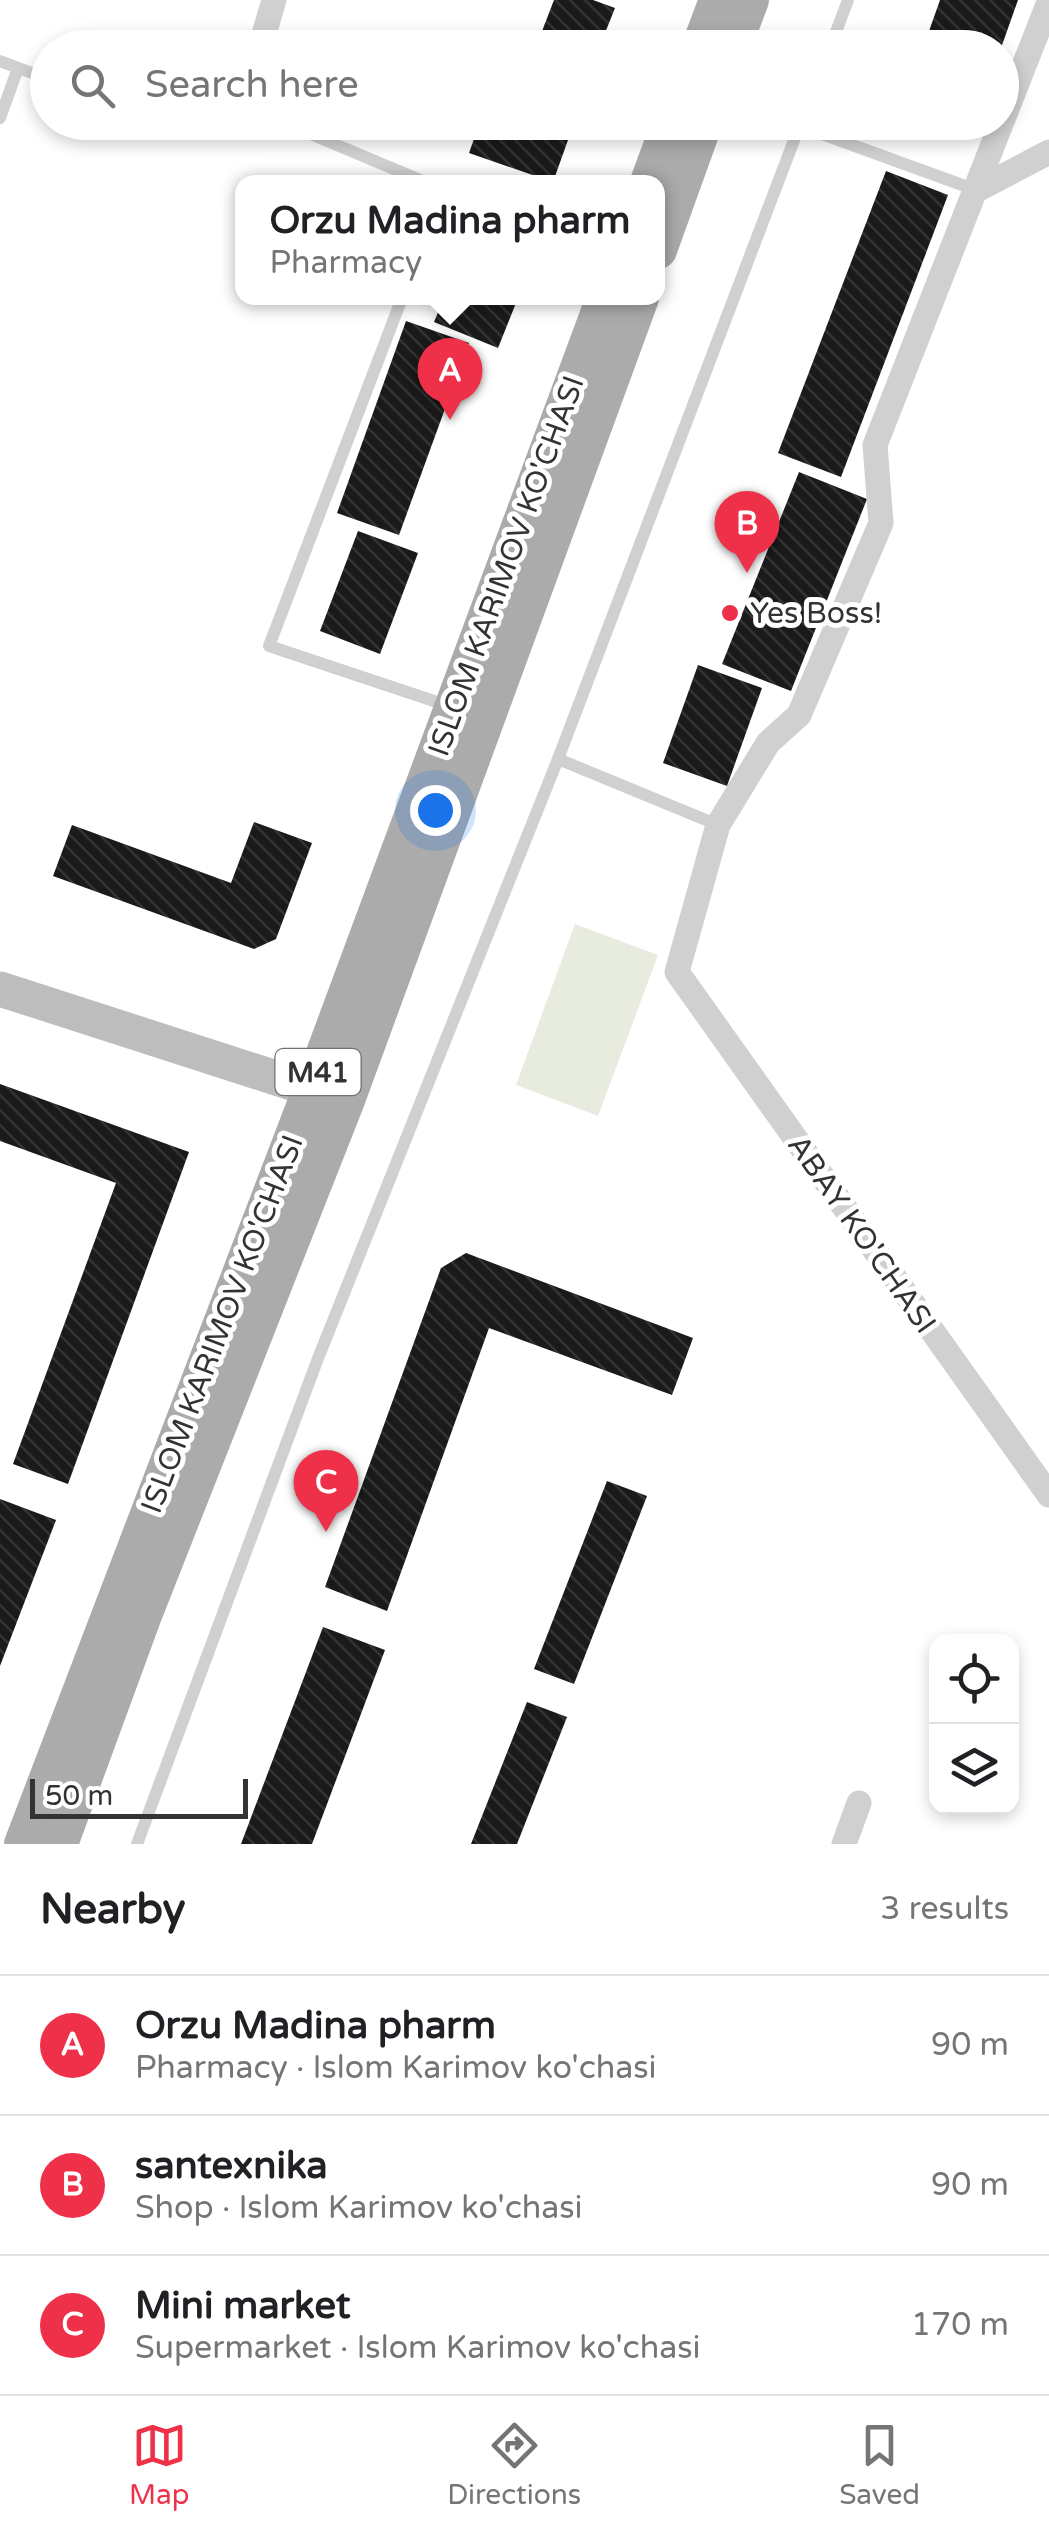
<!DOCTYPE html>
<meta charset="utf-8">
<style>
body{margin:0;font-family:"Varela Round",sans-serif;background:#f6f6f6;color:#202124}
.controls{position:absolute;right:30px;bottom:30px;display:grid;overflow:hidden;border-radius:20px;box-shadow:0 5px 15px #0003}
.controls button{width:90px;height:90px;display:grid;place-items:center;padding:0;border:0;border-bottom:2px solid #e0e0e0;background:#fff;color:#202124;font:50px sans-serif}
.scale{position:absolute;left:30px;bottom:25px;width:218px;box-sizing:border-box;padding-left:10px;border:5px solid #333;border-top:0;font-size:28px;line-height:35px;white-space:nowrap;color:#333;-webkit-text-stroke:8px #fff;paint-order:stroke}
.you{position:absolute;left:435px;top:810px;width:35px;height:35px;margin:-25px;border:8px solid #fff;border-radius:50%;background:#1a73e8;box-shadow:0 0 0 15px #1a73e833}
.badge{display:grid;place-items:center;width:65px;height:65px;border-radius:50%;background:#ee3149;color:#fff;font-size:32px;font-weight:700}
.pin{position:absolute;translate:-50% -82px;filter:drop-shadow(0 2px 5px #0008)}
.pin::after{content:'';position:absolute;top:52px;width:35px;height:30px;background:inherit;clip-path:polygon(0 0,100% 0,50% 100%)}
.popup{position:absolute;left:235px;top:175px;width:430px;height:130px;box-sizing:border-box;display:grid;place-content:center;border-radius:20px;background:#fff;filter:drop-shadow(0 2px 8px #0005);font-size:32px;white-space:nowrap;color:#757577}
.popup b{font-size:38px;color:#202124}
.popup::after{content:'';position:absolute;left:50%;top:100%;margin-left:-20px;border:20px solid transparent;border-top-color:#fff}
.list{margin:0;padding:0;list-style:none}
h2{display:flex;justify-content:space-between;align-items:center;height:130px;margin:0;padding:0 40px;font-size:42px}
h2 small{font-size:32px;font-weight:400;color:#757577}
.list li{display:grid;grid-template-columns:65px 1fr auto;gap:30px;align-items:center;box-sizing:border-box;height:140px;padding:0 40px;border-top:2px solid #e0e0e0}
.list b{display:block;font-size:38px;white-space:nowrap}
.list p{margin:0;font-size:32px;white-space:nowrap;color:#757577}
.list em{font-size:32px;font-style:normal;color:#757577}
.icon{flex:none;width:55px;height:55px;fill:none;stroke:currentColor;stroke-width:2;stroke-linecap:round;stroke-linejoin:round}
.map{position:relative;flex:none;width:1049px;height:1844px;overflow:hidden}
.search{position:absolute;background:#fff;box-shadow:0 5px 15px #0003;left:30px;right:30px;top:30px;height:110px;display:flex;align-items:center;gap:25px;box-sizing:border-box;padding:0 35px;border-radius:55px;color:#757577;font-size:38px}
.sheet{height:550px;background:#fff}
nav{display:flex;justify-content:space-around;align-items:center;box-sizing:border-box;height:140px;border-top:2px solid #e0e0e0;background:#fff;font-size:28px;color:#757577}
nav a{display:grid;justify-items:center;gap:5px}
nav .on{color:#ee3149}
.map>svg:first-child{display:block}
.green{fill:#e7ecde}
.building{fill:url(#building-back-hatch)}
.lines{fill:none;stroke-linecap:round;stroke-linejoin:round}
.lane{stroke:#d0d0d0;stroke-width:12}
.street{stroke:#d0d0d0;stroke-width:25}
.secondary{stroke:#bdbdbd;stroke-width:35}
.primary{stroke:#ababab;stroke-width:38}
.poi-dot{fill:#ee3149;stroke:#fff;stroke-width:4}
.labels{text-anchor:middle;stroke-width:10;stroke-linejoin:round;paint-order:stroke}
.shield{fill:#fff;stroke:#707070;stroke-width:2.5}
.shield-label{font-size:28px;font-weight:bold;fill:#333}
.street-label{font-size:30px;fill:#333;stroke:#fff}
.poi-label{font-size:30px;fill:#333;stroke:#fff;text-anchor:start}
</style>
<div class="map">
<svg width="1049" height="1844" viewBox="0 0 1049 1844">
<defs>
<pattern id="building-back-hatch" width="6" height="6" patternUnits="userSpaceOnUse" patternTransform="scale(2.5)"><rect width="6" height="6" fill="#1a1a1a"/><path d="M-1 5l2 2M0 0l6 6M5-1l2 2" fill="none" stroke="#333"/></pattern>
</defs>
<rect width="100%" height="100%" fill="#fff"/>
<path class="green" d="M 575,924 L 658,955 L 598,1116 L 516,1085 Z"/>
<g class="building">
<path d="M 554,0 L 593,0 L 615,8 L 599,48 L 561,48 L 539,39 Z"/>
<path d="M 940,0 L 1018,0 L 1001,48 L 923,48 Z"/>
<path d="M 480,122 L 563,122 L 573,126 L 553,182 L 469,153 Z"/>
<path d="M 886,171 L 948,195 L 841,477 L 778,453 Z"/>
<path d="M 444,298 L 518,298 L 498,348 L 434,322 Z"/>
<path d="M 406,321 L 469,343 L 399,535 L 337,513 Z"/>
<path d="M 799,472 L 867,499 L 791,691 L 722,664 Z"/>
<path d="M 358,531 L 418,553 L 380,654 L 320,631 Z"/>
<path d="M 698,665 L 762,688 L 727,786 L 663,763 Z"/>
<path d="M 254,822 L 312,843 L 276,939 L 254,949 L 53,876 L 72,825 L 231,883 Z"/>
<path d="M 0,1084 L 189,1152 L 68,1484 L 13,1464 L 116,1183 L 0,1141 Z"/>
<path d="M 466,1253 L 693,1338 L 672,1395 L 489,1328 L 387,1611 L 325,1587 L 441,1268 Z"/>
<path d="M 607,1481 L 647,1496 L 574,1684 L 534,1669 Z"/>
<path d="M 0,1499 L 56,1520 L 0,1666 Z"/>
<path d="M 323,1627 L 385,1650 L 312,1844 L 241,1844 Z"/>
<path d="M 527,1702 L 567,1717 L 517,1844 L 471,1844 Z"/>
</g>
<g class="lines">
<g class="lane">
<path d="M 830,48 L 848,0"/>
<path d="M 0,61 L 48,79"/>
<path d="M 0,118 L 18,68"/>
<path d="M 162,122 L 192,134 L 211,122"/>
<path d="M 282,122 L 425,182"/>
<path d="M 800,126 L 976,190"/>
<path d="M 402,298 L 269,646 L 449,706"/>
<path d="M 558,759 L 718,825"/>
<path d="M 137,1844 L 317,1361 L 558,759 L 801,122"/>
</g>
<g class="street">
<path d="M 1049,2 L 875,445 L 881,523 L 799,715 L 768,743 L 718,825 L 677,972 L 1049,1495"/>
<path d="M 260,48 L 274,0"/>
<path d="M 977,190 L 1049,152"/>
<path d="M 844,1844 L 859,1803"/>
</g>
<path class="secondary" d="M 0,989 L 335,1097"/>
<g class="primary">
<path d="M 700,48 L 718,0"/>
<path d="M 732,48 L 750,0"/>
<path d="M 649,182 L 671,122"/>
<path d="M 658,250 L 704,122"/>
<path d="M 23,1844 L 311,1091 L 605,298"/>
<path d="M 59,1844 L 143,1615 L 346,1100 L 640,298"/>
</g>
</g>
<circle class="poi-dot" cx="730" cy="613" r="10"/>
<g class="labels">
<rect class="shield" x="275.5" y="1049" width="85" height="46" rx="8"/>
<g class="shield-label">
<text x="318" y="1082">M41</text>
</g>
<g class="street-label">
<text transform="translate(506 566) rotate(-70)" y="10">ISLOM KARIMOV KO'CHASI</text>
<text transform="translate(862 1234) rotate(55)" y="10">ABAY KO'CHASI</text>
<text transform="translate(222 1324) rotate(-69)" y="10">ISLOM KARIMOV KO'CHASI</text>
</g>
<g class="poi-label">
<text x="750" y="623">Yes Boss!</text>
</g>
</g>
</svg>
<div class="controls">
<button><svg class="icon" aria-label="locate" viewBox="0 0 24 24"><circle cx="12" cy="12" r="6"/><path d="M12 2v4M12 18v4M2 12h4M18 12h4"/></svg></button>
<button><svg class="icon" aria-label="layers" viewBox="0 0 24 24"><path d="M12 4l9 5-9 5-9-5zM3 14l9 5 9-5"/></svg></button>
</div>
<div class="scale">50 m</div>
<div class="you"></div>
<div class="pin badge" style="left:450px;top:420px">A</div>
<div class="popup"><b>Orzu Madina pharm</b>Pharmacy</div>
<div class="pin badge" style="left:747px;top:573px">B</div>
<div class="pin badge" style="left:326px;top:1532px">C</div>
<div class="search"><svg class="icon" aria-label="search" viewBox="0 0 24 24"><circle cx="10" cy="10" r="6"/><path d="M15 15l6 6"/></svg>Search here</div>
</div>
<section class="sheet">
<h2>Nearby<small>3 results</small></h2>
<ul class="list">
<li><span class="badge">A</span><div><b>Orzu Madina pharm</b><p>Pharmacy · Islom Karimov ko'chasi</p></div><em>90 m</em></li>
<li><span class="badge">B</span><div><b>santexnika</b><p>Shop · Islom Karimov ko'chasi</p></div><em>90 m</em></li>
<li><span class="badge">C</span><div><b>Mini market</b><p>Supermarket · Islom Karimov ko'chasi</p></div><em>170 m</em></li>
</ul>
</section>
<nav>
<a class="on"><svg class="icon" aria-label="map" viewBox="0 0 24 24"><path d="M3 6l6-2 6 2 6-2v14l-6 2-6-2-6 2zM9 4v14M15 6v14"/></svg>Map</a>
<a><svg class="icon" aria-label="directions" viewBox="0 0 24 24"><path d="M12 3l9 9-9 9-9-9zM9 14v-3h6M13 9l2 2-2 2"/></svg>Directions</a>
<a><svg class="icon" aria-label="saved" viewBox="0 0 24 24"><path d="M7 4h10v16l-5-4-5 4z"/></svg>Saved</a>
</nav>
